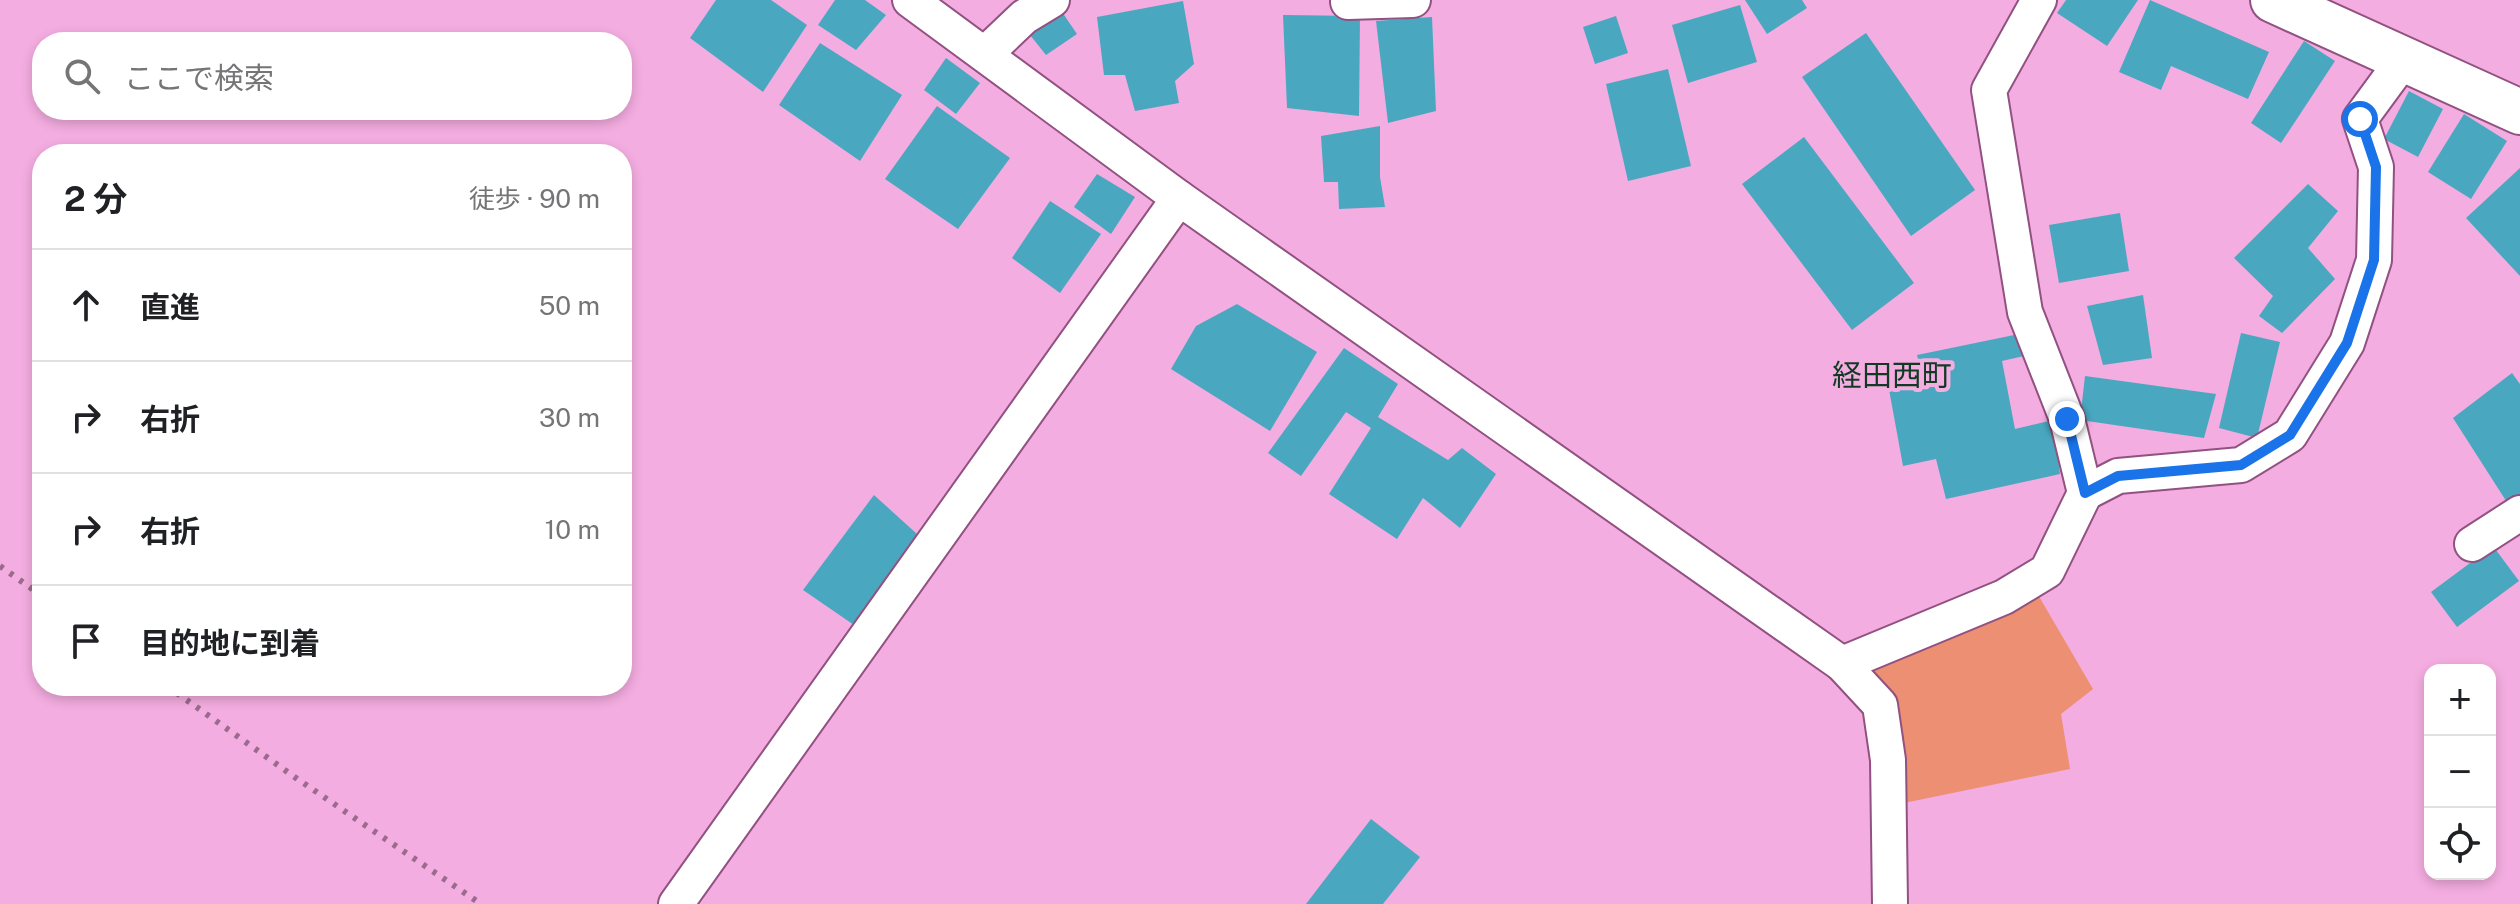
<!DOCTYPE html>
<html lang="ja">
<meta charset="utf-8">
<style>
body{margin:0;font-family:"Public Sans","Noto Sans JP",sans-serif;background:#f2f2f2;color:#202124}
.controls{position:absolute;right:24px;bottom:24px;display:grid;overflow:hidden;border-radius:16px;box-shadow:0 4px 12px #0003}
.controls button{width:72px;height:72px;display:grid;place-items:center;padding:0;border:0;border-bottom:2px solid #e0e0e0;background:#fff;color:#202124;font:40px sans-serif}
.stop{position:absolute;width:24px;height:24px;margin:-18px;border:6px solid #1a73e8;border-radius:50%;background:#fff}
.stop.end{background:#1a73e8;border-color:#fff;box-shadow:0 2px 8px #0008}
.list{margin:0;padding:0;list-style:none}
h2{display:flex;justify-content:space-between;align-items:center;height:104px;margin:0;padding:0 32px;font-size:34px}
h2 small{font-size:26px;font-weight:400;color:#757577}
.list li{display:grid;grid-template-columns:52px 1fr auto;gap:24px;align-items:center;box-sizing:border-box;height:112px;padding:0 32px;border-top:2px solid #e0e0e0}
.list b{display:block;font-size:30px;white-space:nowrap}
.list em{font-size:26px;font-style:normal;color:#757577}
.icon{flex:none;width:44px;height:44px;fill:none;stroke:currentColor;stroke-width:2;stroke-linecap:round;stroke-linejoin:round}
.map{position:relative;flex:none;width:2520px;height:904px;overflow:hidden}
.search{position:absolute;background:#fff;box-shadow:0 4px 12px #0003;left:32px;top:32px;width:600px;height:88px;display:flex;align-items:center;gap:20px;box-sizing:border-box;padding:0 28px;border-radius:32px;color:#757577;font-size:30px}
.panel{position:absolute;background:#fff;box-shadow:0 4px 12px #0003;left:32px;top:144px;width:600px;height:552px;border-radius:32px}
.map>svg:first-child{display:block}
.green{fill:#ec8f72}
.building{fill:#49a8c0}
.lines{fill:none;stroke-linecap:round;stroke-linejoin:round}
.minor-casing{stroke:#915181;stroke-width:38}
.primary-casing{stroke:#915181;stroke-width:48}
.minor{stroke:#fff;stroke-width:34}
.primary{stroke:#fff;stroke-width:44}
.rail{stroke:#9b6b8e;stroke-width:6;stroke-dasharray:4 8;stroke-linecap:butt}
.route{stroke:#1a73e8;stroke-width:10}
.labels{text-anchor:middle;stroke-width:8;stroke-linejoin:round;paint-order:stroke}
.neighbourhood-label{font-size:30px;fill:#113a25;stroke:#f4ade0}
</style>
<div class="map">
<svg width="2520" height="904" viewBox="0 0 2520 904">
<rect width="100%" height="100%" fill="#f4ade0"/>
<path class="green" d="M 2037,593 L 2093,689 L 2061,714 L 2070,769 L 1899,804 L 1889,697 L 1867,663 Z"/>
<g class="building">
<path d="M 716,0 L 771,0 L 807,25 L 763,92 L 690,38 Z"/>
<path d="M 835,0 L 865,0 L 886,15 L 856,50 L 818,25 Z"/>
<path d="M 1745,0 L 1802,0 L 1807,8 L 1767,34 Z"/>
<path d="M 2066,0 L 2138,0 L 2107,46 L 2057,13 Z"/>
<path d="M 2150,0 L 2269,52 L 2248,99 L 2171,66 L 2161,90 L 2119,72 Z"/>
<path d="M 1183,1 L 1194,64 L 1175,81 L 1179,103 L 1135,111 L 1125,75 L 1104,75 L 1097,17 Z"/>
<path d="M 1740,5 L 1757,62 L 1688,83 L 1672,25 Z"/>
<path d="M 1062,12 L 1077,34 L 1046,55 L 1030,35 Z"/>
<path d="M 1283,15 L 1360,16 L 1359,116 L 1287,108 Z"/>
<path d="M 1616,16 L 1628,53 L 1595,64 L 1583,27 Z"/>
<path d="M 1432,17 L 1436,111 L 1388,123 L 1376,21 Z"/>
<path d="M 1866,33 L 1975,190 L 1911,236 L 1802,77 Z"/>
<path d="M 2304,41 L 2335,61 L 2281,143 L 2251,123 Z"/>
<path d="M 820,43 L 902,95 L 860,161 L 779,105 Z"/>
<path d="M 946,58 L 980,83 L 956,114 L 924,90 Z"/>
<path d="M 1668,69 L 1691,166 L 1628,181 L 1606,84 Z"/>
<path d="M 2409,91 L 2443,109 L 2418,157 L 2384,139 Z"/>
<path d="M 937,106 L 1010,158 L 958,229 L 885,179 Z"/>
<path d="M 2464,114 L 2507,141 L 2471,199 L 2428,172 Z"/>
<path d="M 1380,126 L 1380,177 L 1385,207 L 1339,209 L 1338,182 L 1324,182 L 1321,136 Z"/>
<path d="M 1804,137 L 1914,283 L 1852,330 L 1742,184 Z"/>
<path d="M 2520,168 L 2520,276 L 2466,218 Z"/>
<path d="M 1097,174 L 1135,197 L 1111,234 L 1074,207 Z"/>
<path d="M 2308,184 L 2338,211 L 2308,248 L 2335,279 L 2282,333 L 2259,316 L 2273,296 L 2234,258 Z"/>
<path d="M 1050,201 L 1101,234 L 1060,293 L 1012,258 Z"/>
<path d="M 2120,213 L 2129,271 L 2059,283 L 2049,225 Z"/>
<path d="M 2143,295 L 2152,358 L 2103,365 L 2087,306 Z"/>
<path d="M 1237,304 L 1317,352 L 1270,431 L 1171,369 L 1196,326 Z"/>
<path d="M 2241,333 L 2280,342 L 2257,438 L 2219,428 Z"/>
<path d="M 2019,334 L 2024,356 L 2002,361 L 2015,429 L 2053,420 L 2060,474 L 1946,499 L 1936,459 L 1903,466 L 1888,384 L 1921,372 L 1917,355 Z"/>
<path d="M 1344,348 L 1398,384 L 1378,417 L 1448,460 L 1462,448 L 1496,474 L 1460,528 L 1423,498 L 1397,539 L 1329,494 L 1371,428 L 1346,412 L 1301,476 L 1268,453 Z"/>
<path d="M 2512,373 L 2520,384 L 2520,499 L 2510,507 L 2453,418 Z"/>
<path d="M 2085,376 L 2216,394 L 2204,438 L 2080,420 Z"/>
<path d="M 874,495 L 917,534 L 854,625 L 803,590 Z"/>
<path d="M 2493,546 L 2519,581 L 2457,627 L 2431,592 Z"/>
<path d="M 1371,819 L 1420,857 L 1383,904 L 1306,904 Z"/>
</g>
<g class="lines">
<g class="minor-casing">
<g id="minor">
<path d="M 1348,2 L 1413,0"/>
<path d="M 985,54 L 1024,17 L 1052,0"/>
<path d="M 1179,198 L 1842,664 L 1880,705 L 1888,760 L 1890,904"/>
<path d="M 2085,493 L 2118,476 L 2241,465 L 2290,435 L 2347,343 L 2374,260 L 2376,167 L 2360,119 L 2404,59"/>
<path d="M 2472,544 L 2520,513"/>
<path d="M 1842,664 L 2004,597 L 2047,571 L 2085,493 L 2067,419 L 2025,312 L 1989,90 L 2039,0"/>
<path d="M 676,904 L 1179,198 L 910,0"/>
</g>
</g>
<g class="primary-casing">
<path id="primary" d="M 2273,0 L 2520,112"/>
</g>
<use href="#minor" class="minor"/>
<use href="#primary" class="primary"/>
<g class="rail">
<path d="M 0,566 L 42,596"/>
<path d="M 167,686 L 296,778 L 481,904"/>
</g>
</g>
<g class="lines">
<path class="route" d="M 2067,419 L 2085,493 L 2118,476 L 2241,465 L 2290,435 L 2347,343 L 2374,260 L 2376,167 L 2360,119"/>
</g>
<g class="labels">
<g class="neighbourhood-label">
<text x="1892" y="386">経田西町</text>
</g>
</g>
</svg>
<div class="controls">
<button>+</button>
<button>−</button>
<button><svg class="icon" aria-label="locate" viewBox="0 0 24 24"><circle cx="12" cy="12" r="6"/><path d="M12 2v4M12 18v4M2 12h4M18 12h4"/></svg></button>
</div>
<div class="stop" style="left:2360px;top:119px"></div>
<div class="stop end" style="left:2067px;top:419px"></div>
<div class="search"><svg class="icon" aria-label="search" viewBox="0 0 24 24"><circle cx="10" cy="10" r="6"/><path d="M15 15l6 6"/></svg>ここで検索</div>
<section class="panel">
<h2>2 分<small>徒歩 · 90 m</small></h2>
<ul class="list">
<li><svg class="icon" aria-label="ahead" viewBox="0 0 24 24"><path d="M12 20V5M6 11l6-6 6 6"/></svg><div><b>直進</b></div><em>50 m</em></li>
<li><svg class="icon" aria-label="right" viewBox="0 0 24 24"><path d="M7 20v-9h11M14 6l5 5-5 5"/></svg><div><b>右折</b></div><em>30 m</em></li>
<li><svg class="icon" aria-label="right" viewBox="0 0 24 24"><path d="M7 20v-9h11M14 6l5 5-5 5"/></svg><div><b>右折</b></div><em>10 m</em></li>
<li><svg class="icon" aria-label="arrive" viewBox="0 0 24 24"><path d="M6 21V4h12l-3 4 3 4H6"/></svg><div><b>目的地に到着</b></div></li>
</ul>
</section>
</div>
